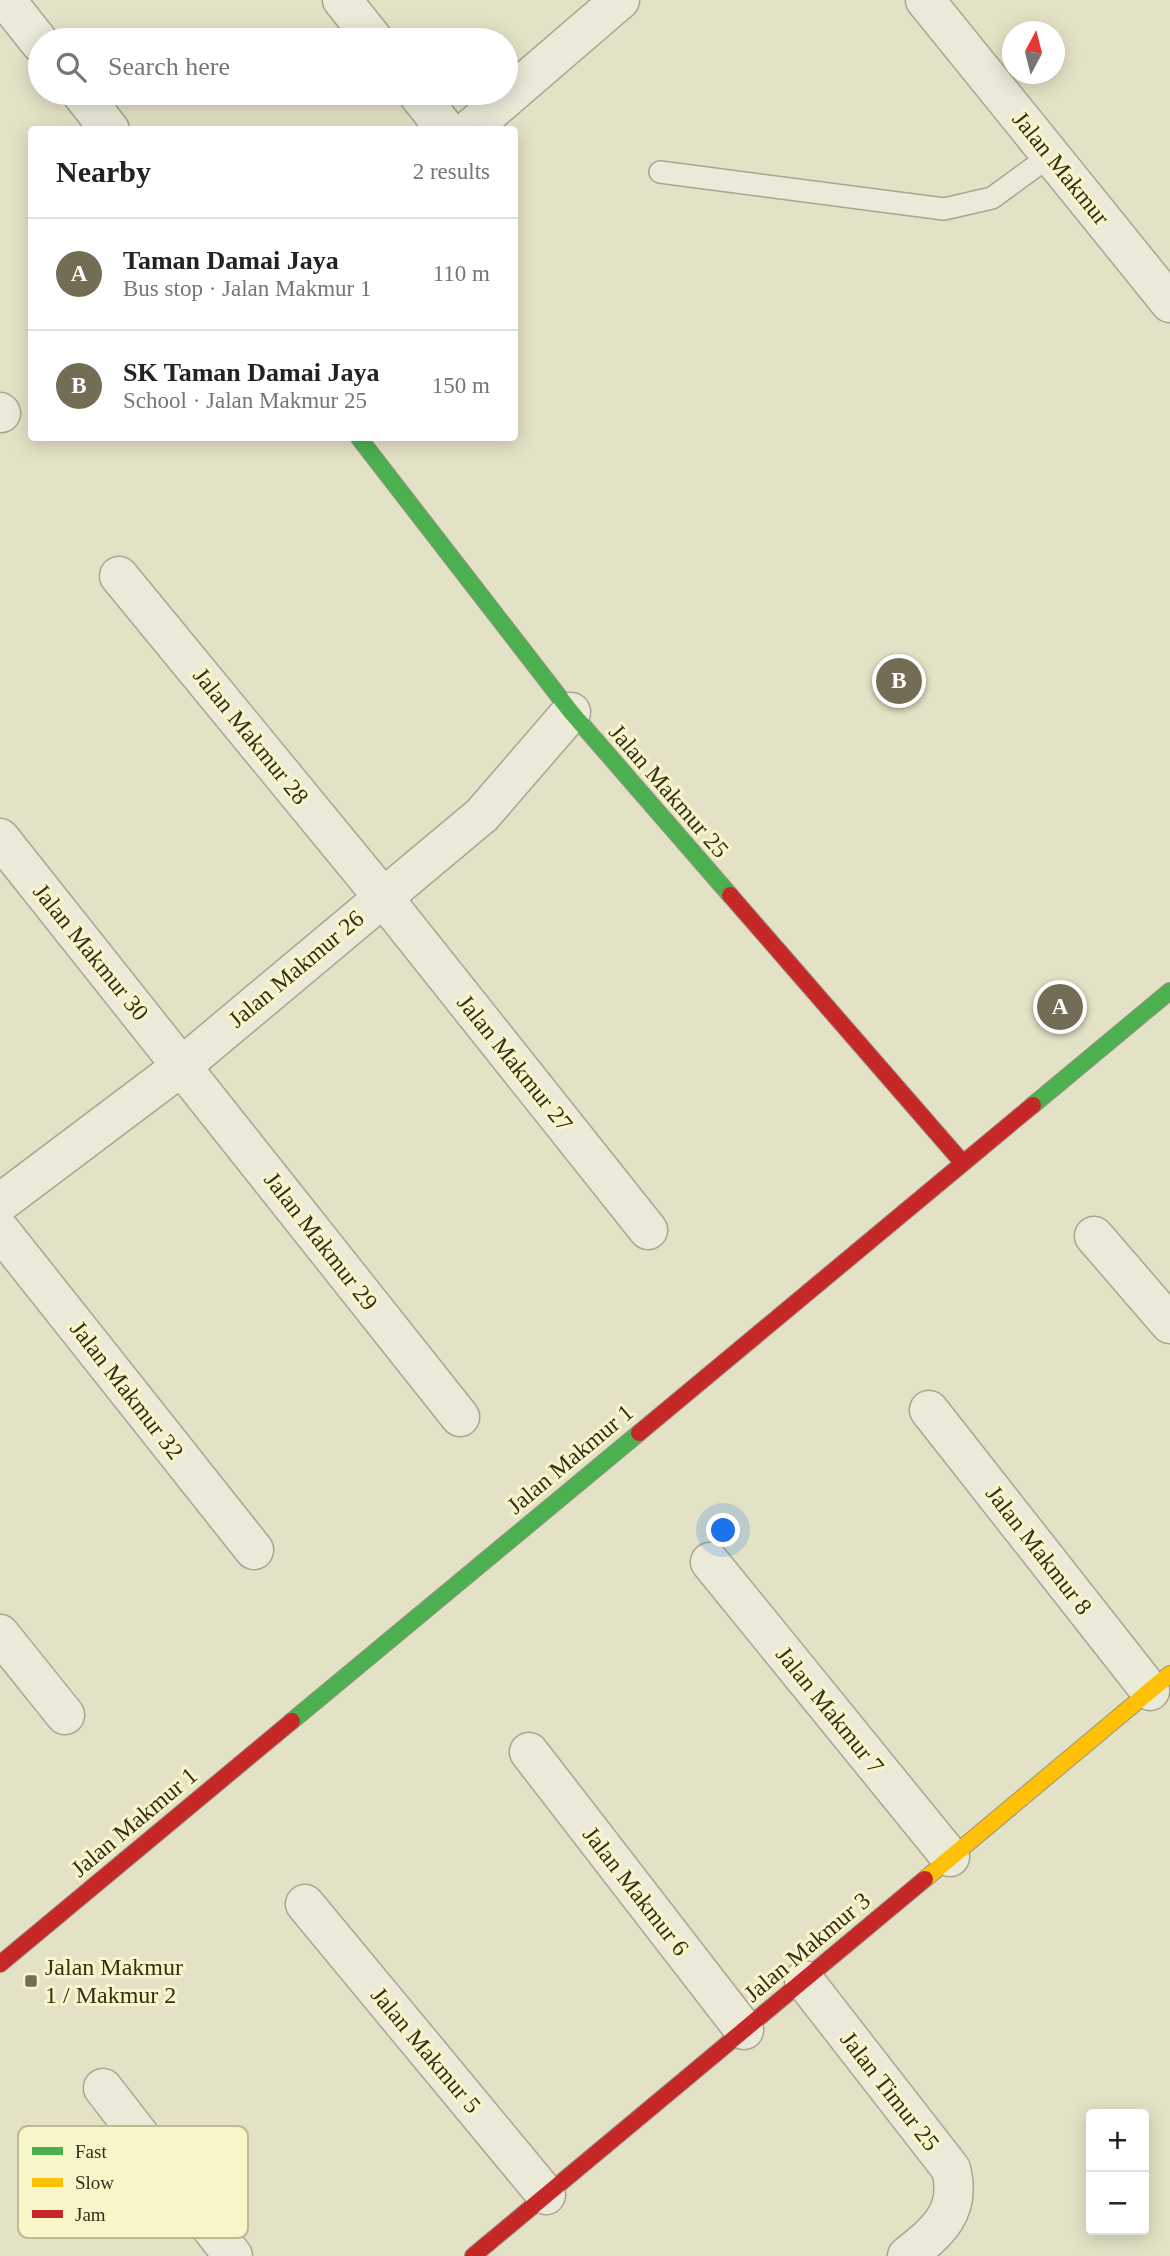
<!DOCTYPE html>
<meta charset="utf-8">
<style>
body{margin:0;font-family:Georgia,serif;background:#f2f2f2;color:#222}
.controls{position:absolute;right:21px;bottom:21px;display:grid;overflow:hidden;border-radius:7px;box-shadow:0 4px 18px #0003}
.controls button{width:63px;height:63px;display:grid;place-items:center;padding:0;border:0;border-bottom:2px solid #e0e0e0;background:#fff;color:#222;font:35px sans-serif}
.compass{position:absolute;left:1002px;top:21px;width:63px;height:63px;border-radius:50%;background:#fff;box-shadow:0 4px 18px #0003;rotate:7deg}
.you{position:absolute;left:724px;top:1531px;width:24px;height:24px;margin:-18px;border:5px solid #fff;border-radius:50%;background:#1a73e8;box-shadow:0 0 0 10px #1a73e833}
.badge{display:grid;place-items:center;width:46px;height:46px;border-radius:50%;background:#736d56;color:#fff;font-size:23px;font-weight:700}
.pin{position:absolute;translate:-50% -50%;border:4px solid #fff;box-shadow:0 2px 7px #0006}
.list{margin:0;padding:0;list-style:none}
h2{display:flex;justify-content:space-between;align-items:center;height:91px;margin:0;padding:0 28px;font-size:30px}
h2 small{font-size:23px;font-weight:400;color:#767676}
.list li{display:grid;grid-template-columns:46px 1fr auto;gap:21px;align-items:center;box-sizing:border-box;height:112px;padding:0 28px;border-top:2px solid #e0e0e0}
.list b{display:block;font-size:26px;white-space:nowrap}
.list p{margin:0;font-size:23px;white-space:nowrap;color:#767676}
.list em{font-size:23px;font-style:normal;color:#767676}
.icon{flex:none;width:38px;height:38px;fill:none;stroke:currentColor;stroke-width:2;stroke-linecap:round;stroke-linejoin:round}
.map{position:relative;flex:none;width:1170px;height:2256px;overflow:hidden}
.search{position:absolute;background:#fff;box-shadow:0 4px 18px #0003;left:28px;top:28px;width:490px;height:77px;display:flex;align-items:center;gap:18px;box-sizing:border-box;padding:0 24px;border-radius:38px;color:#767676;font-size:26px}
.panel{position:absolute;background:#fff;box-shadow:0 4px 18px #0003;left:28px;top:126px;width:490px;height:315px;border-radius:7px}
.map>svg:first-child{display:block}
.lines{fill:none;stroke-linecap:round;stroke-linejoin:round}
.lane-casing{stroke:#a8a590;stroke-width:24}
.street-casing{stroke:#a8a590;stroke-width:41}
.fast-casing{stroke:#989480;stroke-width:18}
.slow-casing{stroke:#989480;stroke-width:18}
.jam-casing{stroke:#989480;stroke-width:18}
.lane{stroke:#ebead9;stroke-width:21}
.street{stroke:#ebead9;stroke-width:38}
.fast{stroke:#4caf50;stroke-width:16}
.slow{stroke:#ffc107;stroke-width:16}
.jam{stroke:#c62828;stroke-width:16}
.poi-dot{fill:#736d56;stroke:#f8f5c9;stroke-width:2.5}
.labels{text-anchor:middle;stroke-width:6;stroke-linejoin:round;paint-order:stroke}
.street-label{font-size:24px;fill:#362e19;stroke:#f8f5c9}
.poi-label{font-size:24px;fill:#362e19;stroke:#f8f5c9;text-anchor:start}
.key{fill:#f8f5c9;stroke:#beb994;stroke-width:2}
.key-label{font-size:19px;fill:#362e19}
</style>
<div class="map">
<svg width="1170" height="2256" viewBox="0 0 1170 2256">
<rect width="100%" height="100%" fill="#e4e2c6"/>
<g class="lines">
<g class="lane-casing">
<path id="lane" d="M 660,172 L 944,209 L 992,198 L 1051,155"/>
</g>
<g class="street-casing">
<g id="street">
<path d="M 6,0 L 40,43"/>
<path d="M 342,0 L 374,40"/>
<path d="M 925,0 L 1170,303"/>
<path d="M 81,93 L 110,130"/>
<path d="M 417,93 L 446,130"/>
<path d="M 469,130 L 620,0"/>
<path d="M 0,412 L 1,413"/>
<path d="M 119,576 L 382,896 L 648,1230"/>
<path d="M 0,838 L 460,1417"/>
<path d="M 0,1203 L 182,1066 L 482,815 L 571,712"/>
<path d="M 0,1230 L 254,1550"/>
<path d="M 1094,1236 L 1170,1324"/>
<path d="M 929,1410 L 1150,1691"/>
<path d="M 710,1562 L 950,1857"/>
<path d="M 0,1634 L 65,1715"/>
<path d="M 529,1752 L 744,2030"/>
<path d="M 305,1904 L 546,2195"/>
<path d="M 804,1980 L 951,2169 C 962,2212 938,2231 907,2256"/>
<path d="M 103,2088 L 233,2256"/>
</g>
</g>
<g class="fast-casing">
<g id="fast">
<path d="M 359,438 L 571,712 L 730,895"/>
<path d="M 1033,1105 L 1170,991"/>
<path d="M 292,1721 L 639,1433"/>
</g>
</g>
<g class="slow-casing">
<path id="slow" d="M 925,1879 L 1170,1674"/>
</g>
<g class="jam-casing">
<g id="jam">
<path d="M 730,895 L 962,1162"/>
<path d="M 639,1433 L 1033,1105"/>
<path d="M 0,1964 L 292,1721"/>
<path d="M 473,2256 L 925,1879"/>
</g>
</g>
<use href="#lane" class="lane"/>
<use href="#street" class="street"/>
<use href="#fast" class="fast"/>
<use href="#slow" class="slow"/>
<use href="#jam" class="jam"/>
</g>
<rect class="poi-dot" x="24" y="1974" width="14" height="14" rx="3.5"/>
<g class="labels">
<g class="street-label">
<text transform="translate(1061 168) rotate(51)" y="8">Jalan Makmur</text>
<text transform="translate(251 736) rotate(51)" y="8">Jalan Makmur 28</text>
<text transform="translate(669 791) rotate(49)" y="8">Jalan Makmur 25</text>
<text transform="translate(91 952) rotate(51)" y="8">Jalan Makmur 30</text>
<text transform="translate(296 969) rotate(-40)" y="8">Jalan Makmur 26</text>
<text transform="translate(515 1063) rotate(51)" y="8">Jalan Makmur 27</text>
<text transform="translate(321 1241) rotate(52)" y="8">Jalan Makmur 29</text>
<text transform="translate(127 1390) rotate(52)" y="8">Jalan Makmur 32</text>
<text transform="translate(570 1459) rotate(-40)" y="8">Jalan Makmur 1</text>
<text transform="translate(1039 1550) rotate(52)" y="8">Jalan Makmur 8</text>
<text transform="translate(830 1710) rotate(51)" y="8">Jalan Makmur 7</text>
<text transform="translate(134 1822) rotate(-40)" y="8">Jalan Makmur 1</text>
<text transform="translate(636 1891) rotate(52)" y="8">Jalan Makmur 6</text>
<text transform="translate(807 1947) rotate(-40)" y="8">Jalan Makmur 3</text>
<text transform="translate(426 2050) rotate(50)" y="8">Jalan Makmur 5</text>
<text transform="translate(890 2091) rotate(52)" y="8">Jalan Timur 25</text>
</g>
<g class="poi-label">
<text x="45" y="1975">Jalan Makmur<tspan x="45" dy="28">1 / Makmur 2</tspan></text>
</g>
</g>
<rect x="18" y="2126" width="230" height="112" rx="10" class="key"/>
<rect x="32" y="2147" width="31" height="8" fill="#4caf50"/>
<rect x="32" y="2178" width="31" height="9" fill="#ffc107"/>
<rect x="32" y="2210" width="31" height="8" fill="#c62828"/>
<g class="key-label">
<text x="75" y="2158">Fast</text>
<text x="75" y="2189">Slow</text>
<text x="75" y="2221">Jam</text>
</g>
</svg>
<div class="controls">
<button>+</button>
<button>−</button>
</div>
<svg class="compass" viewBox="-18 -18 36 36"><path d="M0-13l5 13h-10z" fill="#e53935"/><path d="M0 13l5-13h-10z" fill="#767676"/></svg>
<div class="you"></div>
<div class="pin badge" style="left:1060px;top:1007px">A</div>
<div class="pin badge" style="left:899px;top:681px">B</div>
<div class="search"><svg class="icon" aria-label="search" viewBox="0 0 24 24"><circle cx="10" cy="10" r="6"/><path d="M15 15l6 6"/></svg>Search here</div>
<section class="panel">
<h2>Nearby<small>2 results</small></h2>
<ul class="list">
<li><span class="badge">A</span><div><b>Taman Damai Jaya</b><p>Bus stop · Jalan Makmur 1</p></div><em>110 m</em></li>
<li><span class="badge">B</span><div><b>SK Taman Damai Jaya</b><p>School · Jalan Makmur 25</p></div><em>150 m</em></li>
</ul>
</section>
</div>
